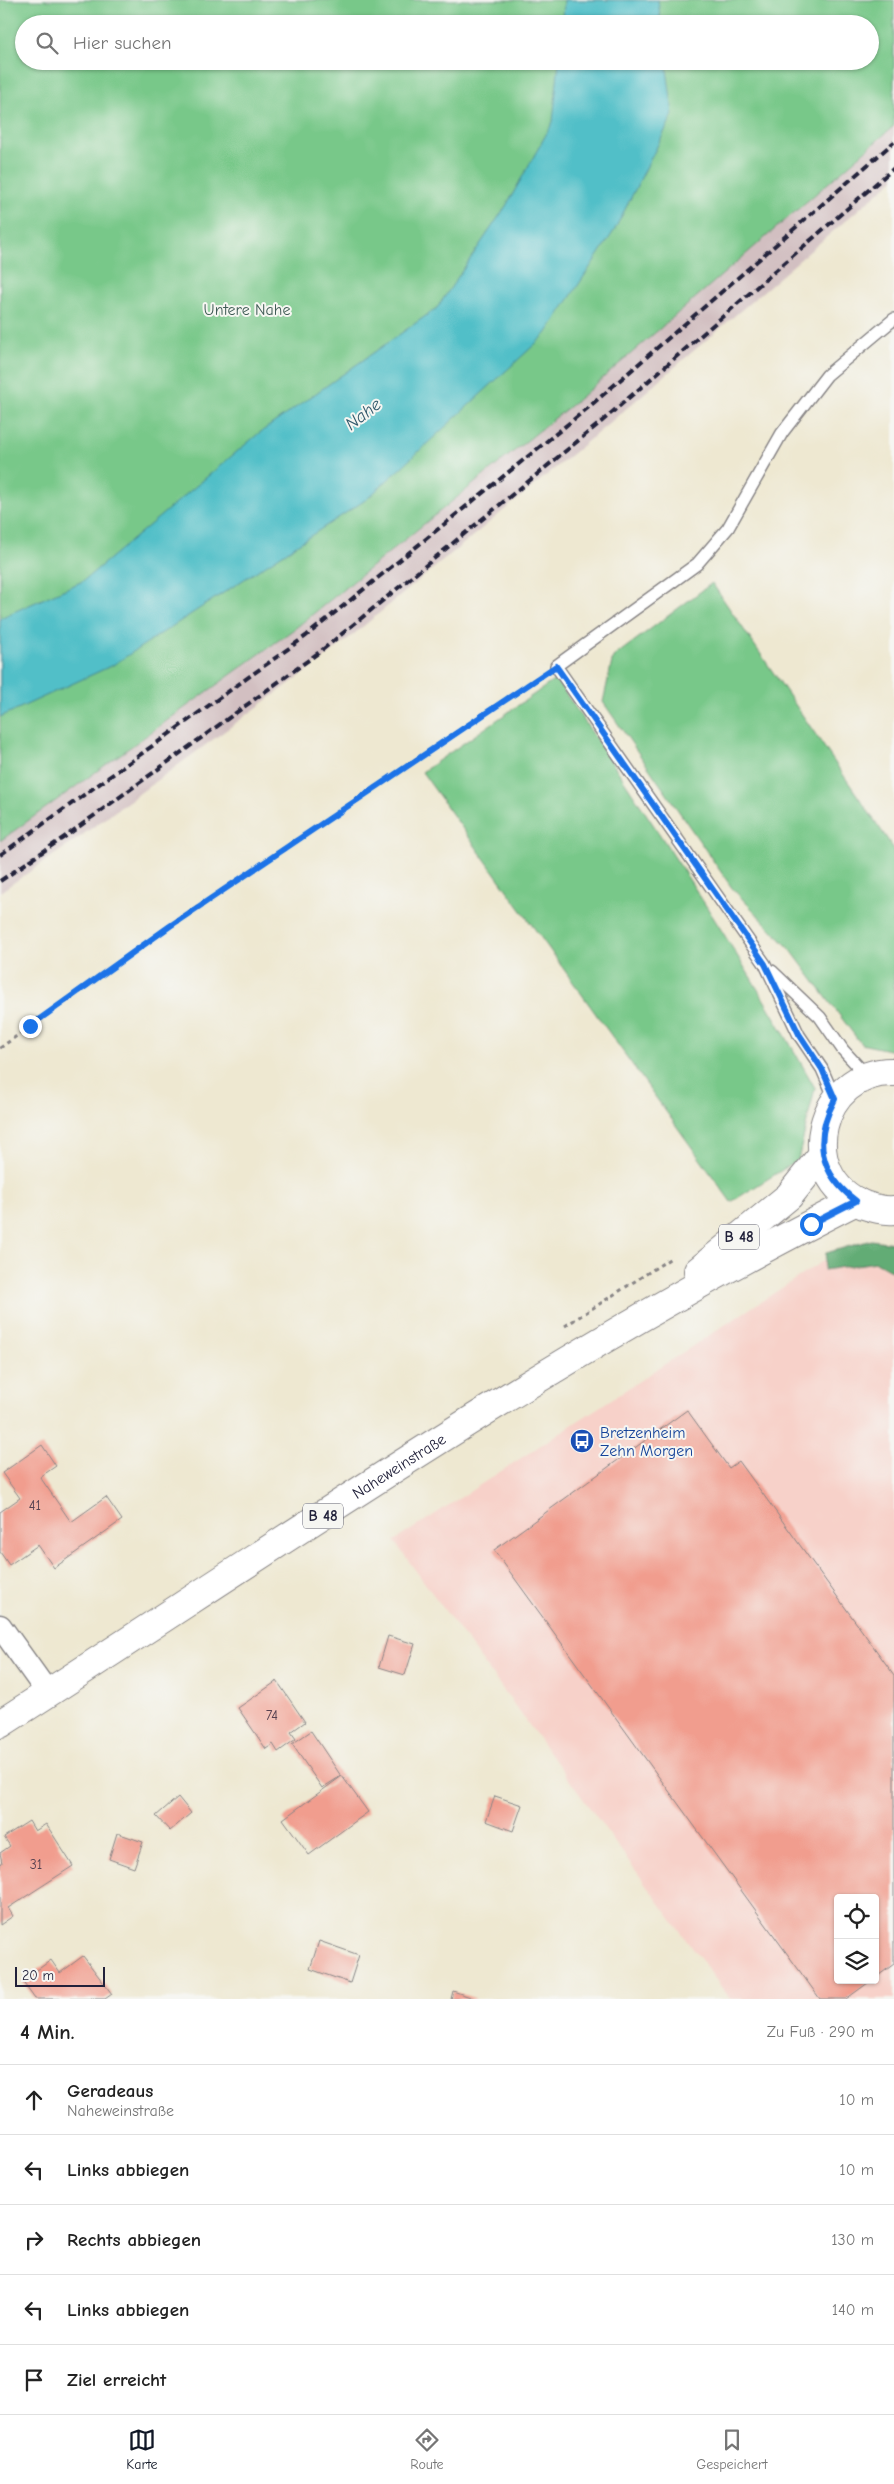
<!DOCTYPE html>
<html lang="de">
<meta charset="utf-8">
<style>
body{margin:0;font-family:"Comic Neue",sans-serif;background:#f2f2f2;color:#222}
.controls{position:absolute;right:15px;bottom:15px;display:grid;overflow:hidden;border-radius:5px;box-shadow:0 1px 4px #0004}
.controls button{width:45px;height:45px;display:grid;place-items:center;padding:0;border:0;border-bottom:1px solid #e0e0e0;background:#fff;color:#222;font:25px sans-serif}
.scale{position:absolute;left:15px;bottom:12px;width:90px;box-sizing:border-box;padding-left:5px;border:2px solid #22223b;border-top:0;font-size:14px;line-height:18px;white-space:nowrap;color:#22223b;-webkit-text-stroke:4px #f6f6f2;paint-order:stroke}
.stop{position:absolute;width:15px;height:15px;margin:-11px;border:4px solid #1a73e8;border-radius:50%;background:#fff}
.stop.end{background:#1a73e8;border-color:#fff;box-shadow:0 1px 5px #0008}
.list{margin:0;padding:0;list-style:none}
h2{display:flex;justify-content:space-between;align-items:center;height:65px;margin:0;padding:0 20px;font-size:21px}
h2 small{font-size:16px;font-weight:400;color:#767676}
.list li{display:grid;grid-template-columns:32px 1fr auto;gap:15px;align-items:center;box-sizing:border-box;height:70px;padding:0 20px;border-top:1px solid #e0e0e0}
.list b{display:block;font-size:19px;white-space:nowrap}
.list p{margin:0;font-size:16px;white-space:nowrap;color:#767676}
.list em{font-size:16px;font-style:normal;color:#767676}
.icon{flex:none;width:28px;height:28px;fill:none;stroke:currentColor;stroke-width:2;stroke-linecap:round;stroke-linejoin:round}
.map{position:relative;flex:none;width:894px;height:1999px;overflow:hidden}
.search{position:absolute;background:#fff;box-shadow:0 1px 4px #0004;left:15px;right:15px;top:15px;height:55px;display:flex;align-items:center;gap:12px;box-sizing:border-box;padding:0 18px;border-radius:28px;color:#767676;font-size:19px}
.sheet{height:415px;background:#fff}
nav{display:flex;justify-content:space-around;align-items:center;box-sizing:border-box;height:70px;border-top:1px solid #e0e0e0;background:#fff;font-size:14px;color:#767676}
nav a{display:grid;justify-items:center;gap:2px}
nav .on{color:#111827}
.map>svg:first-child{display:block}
.built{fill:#f7d1c9;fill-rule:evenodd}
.industrial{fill:#d2bfc1}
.green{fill:#78c889;stroke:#4d7562;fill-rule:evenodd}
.forest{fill:#62ac75;stroke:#426758}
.water{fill:#51bfc8;stroke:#3a7082}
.building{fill:#f19d8e}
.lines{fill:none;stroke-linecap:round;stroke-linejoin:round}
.service-casing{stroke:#888586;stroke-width:14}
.minor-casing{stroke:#888586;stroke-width:25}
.primary-casing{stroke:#888586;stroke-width:30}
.path{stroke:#888586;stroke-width:3;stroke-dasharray:4 4;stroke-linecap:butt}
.service{stroke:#fff;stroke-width:11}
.minor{stroke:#fff;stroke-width:22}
.primary{stroke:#fff;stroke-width:28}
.rail{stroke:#22223b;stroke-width:4;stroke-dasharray:8 4;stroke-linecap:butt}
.route{stroke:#1a73e8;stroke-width:6}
.labels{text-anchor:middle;stroke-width:4;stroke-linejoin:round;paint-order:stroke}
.number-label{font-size:14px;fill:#564150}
.shield{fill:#f6f6f2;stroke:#626272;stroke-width:1}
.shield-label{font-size:15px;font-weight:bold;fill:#22223b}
.park-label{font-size:16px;fill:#405c56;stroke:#f6f6f2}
.transit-label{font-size:16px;fill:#164399;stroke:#f6f6f2;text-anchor:start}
.street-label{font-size:16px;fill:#22223b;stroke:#f6f6f2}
.water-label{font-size:18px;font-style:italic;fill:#32596c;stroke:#f6f6f2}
</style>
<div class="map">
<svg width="894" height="1999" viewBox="0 0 894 1999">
<rect width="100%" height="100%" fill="#f6f6f2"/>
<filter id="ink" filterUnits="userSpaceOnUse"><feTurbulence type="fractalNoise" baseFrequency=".02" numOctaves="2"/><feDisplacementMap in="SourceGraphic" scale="10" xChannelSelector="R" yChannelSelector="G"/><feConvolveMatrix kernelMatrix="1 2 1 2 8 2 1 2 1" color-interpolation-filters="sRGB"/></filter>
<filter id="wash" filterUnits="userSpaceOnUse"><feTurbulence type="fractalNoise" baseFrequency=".0096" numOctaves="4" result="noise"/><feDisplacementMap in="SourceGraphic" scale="20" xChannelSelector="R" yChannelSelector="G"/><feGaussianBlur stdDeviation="1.12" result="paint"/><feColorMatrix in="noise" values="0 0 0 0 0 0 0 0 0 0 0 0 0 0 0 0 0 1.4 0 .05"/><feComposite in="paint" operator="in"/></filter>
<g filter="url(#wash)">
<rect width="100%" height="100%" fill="#eee8d1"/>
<path class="built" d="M 823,1261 L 894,1263 L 894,1999 L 730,1999 L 394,1541 ZM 838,1898 L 875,1898 L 875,1980 L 838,1980 Z"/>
<path class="industrial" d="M 894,126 L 894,179 L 606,426 L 326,657 L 70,844 L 0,892 L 0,841 L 297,627 L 581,397 Z"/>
<g class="green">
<path d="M 0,0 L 894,0 L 894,126 L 581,397 L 297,627 L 0,841 ZM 24,24 L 870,24 L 870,61 L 24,61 Z"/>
<path d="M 712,583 L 894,849 L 894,1051 L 861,1044 L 790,949 L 732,888 L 603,702 L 613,657 Z"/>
<path d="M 556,679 C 646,813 737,947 815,1088 L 798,1160 L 731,1202 L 422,772 Z"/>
</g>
<path class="forest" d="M 871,1240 L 894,1243 L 894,1272 L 876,1262 L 824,1270 L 826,1253 Z"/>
<g class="water">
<path d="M 564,0 L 658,0 L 661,24 L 563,24 Z"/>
<path d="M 559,61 L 666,61 L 673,115 L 614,231 L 546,334 L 367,499 L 113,665 L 0,717 L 0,618 L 83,581 L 258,434 L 437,308 L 506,206 L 553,122 Z"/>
</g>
<g id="blocks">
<g class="building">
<path d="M 687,1410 L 729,1468 L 739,1461 L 894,1675 L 894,1964 L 875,1978 L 875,1898 L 838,1898 L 838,1980 L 872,1980 L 846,1999 L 820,1999 L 494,1550 Z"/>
<path d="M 42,1445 L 56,1466 L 40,1477 L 71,1522 L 106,1497 L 122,1520 L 54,1568 L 38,1545 L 9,1565 L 0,1552 L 0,1512 L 20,1498 L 2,1473 Z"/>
<path d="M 388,1636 L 415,1644 L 405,1675 L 379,1667 Z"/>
<path d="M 277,1681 L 305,1722 L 291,1732 L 296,1739 L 278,1752 L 273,1744 L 266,1749 L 238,1708 Z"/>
<path d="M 311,1731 L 341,1776 L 322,1788 L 292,1744 Z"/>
<path d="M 342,1776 L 368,1812 L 309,1855 L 283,1819 Z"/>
<path d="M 495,1796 L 522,1805 L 513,1831 L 486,1821 Z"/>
<path d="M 178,1797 L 191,1813 L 170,1831 L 156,1816 Z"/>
<path d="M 29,1821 L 35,1831 L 46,1824 L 73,1866 L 8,1908 L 13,1916 L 0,1925 L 0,1865 L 2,1863 L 0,1853 L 10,1846 L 4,1837 Z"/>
<path d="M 117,1833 L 143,1842 L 134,1868 L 109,1859 Z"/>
<path d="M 319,1941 L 359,1955 L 350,1983 L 310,1969 Z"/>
<path d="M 83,1956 L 112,1994 L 105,1999 L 35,1999 L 22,1981 L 51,1960 L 60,1973 Z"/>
<path d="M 453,1991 L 476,1999 L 451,1999 Z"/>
</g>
</g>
</g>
<g filter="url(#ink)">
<use href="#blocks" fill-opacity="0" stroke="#888586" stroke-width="1"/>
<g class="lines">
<g class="service-casing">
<g id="service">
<path d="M 772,971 L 820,1017 L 843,1050 L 867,1076"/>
<path d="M 835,1099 L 822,1069 L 799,1035 L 765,964 L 556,666 L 697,564 L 728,528 L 782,433 L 827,375 L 894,319"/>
</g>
</g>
<g class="minor-casing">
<path id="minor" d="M 0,1626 L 48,1693"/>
</g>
<g class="primary-casing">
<g id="primary">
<path d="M 894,1072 C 818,1070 793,1176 864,1205 C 873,1208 884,1211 894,1210"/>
<path d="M 698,1271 L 789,1196 L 822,1155"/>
<path id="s1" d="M 0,1724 C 281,1544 557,1351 856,1201"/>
</g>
</g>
<g class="path">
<path d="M 0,1048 L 170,926 L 539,677"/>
<path d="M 565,1326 L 671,1258"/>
</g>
<use href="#service" class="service"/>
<use href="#minor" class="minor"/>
<use href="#primary" class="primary"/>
<g class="rail">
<path d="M 0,855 L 306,636 L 589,407 L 894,142"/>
<path d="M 0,881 L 66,836 L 321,651 L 601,422 L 894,168"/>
</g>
</g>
</g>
<g class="lines" filter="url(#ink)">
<path class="route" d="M 30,1026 L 170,926 L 556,666 L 765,964 L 799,1034 L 822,1069 L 835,1099 C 813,1140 819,1173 856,1201 L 811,1224"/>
</g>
<defs>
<g id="bus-disc" transform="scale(1.25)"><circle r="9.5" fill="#1a4fb4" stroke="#f6f6f2"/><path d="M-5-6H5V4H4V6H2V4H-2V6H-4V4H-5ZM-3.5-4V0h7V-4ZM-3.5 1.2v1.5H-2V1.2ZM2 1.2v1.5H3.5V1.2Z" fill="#fff"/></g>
</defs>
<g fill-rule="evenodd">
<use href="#bus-disc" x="582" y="1441"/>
</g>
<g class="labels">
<g class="number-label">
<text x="35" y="1510">41</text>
<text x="272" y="1720">74</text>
<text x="36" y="1869">31</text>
</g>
<g class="shield">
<rect x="719" y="1224.5" width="40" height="25" rx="4"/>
<rect x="303" y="1503.5" width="40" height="25" rx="4"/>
</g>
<g class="shield-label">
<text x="739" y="1242">B 48</text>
<text x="323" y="1521">B 48</text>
</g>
<g class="park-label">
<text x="247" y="315">Untere Nahe</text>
</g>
<g class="transit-label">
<text x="600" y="1438">Bretzenheim<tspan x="600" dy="18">Zehn Morgen</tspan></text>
</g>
<g class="street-label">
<text dy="6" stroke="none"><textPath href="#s1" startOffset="475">Naheweinstraße</textPath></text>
</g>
<g class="water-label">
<text transform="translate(363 414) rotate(-38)" y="6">Nahe</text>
</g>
</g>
</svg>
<div class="controls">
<button><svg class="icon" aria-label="locate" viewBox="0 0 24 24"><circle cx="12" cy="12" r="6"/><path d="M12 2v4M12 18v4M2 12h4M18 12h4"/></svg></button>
<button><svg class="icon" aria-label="layers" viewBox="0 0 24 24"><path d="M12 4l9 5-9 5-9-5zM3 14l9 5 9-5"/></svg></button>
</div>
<div class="scale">20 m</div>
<div class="stop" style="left:811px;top:1224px"></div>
<div class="stop end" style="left:30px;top:1026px"></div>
<div class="search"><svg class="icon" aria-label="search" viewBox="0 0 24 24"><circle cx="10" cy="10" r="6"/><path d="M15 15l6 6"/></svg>Hier suchen</div>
</div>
<section class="sheet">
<h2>4 Min.<small>Zu Fuß · 290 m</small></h2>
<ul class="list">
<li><svg class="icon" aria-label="ahead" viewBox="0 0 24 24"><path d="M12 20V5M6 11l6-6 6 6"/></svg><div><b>Geradeaus</b><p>Naheweinstraße</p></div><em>10 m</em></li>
<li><svg class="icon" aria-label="left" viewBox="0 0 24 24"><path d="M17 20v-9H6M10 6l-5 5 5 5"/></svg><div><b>Links abbiegen</b></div><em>10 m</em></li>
<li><svg class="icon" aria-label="right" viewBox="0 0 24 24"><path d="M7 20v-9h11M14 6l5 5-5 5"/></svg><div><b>Rechts abbiegen</b></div><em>130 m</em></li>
<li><svg class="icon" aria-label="left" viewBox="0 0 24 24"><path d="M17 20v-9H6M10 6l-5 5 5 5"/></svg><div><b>Links abbiegen</b></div><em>140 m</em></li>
<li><svg class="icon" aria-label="arrive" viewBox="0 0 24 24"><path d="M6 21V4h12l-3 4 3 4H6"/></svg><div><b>Ziel erreicht</b></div></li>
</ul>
</section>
<nav>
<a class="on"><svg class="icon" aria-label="map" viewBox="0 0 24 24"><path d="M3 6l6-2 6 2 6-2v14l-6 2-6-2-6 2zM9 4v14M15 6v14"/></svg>Karte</a>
<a><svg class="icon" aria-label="directions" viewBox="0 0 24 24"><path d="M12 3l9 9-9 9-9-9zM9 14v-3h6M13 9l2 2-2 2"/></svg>Route</a>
<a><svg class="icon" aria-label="saved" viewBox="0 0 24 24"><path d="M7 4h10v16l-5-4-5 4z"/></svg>Gespeichert</a>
</nav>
